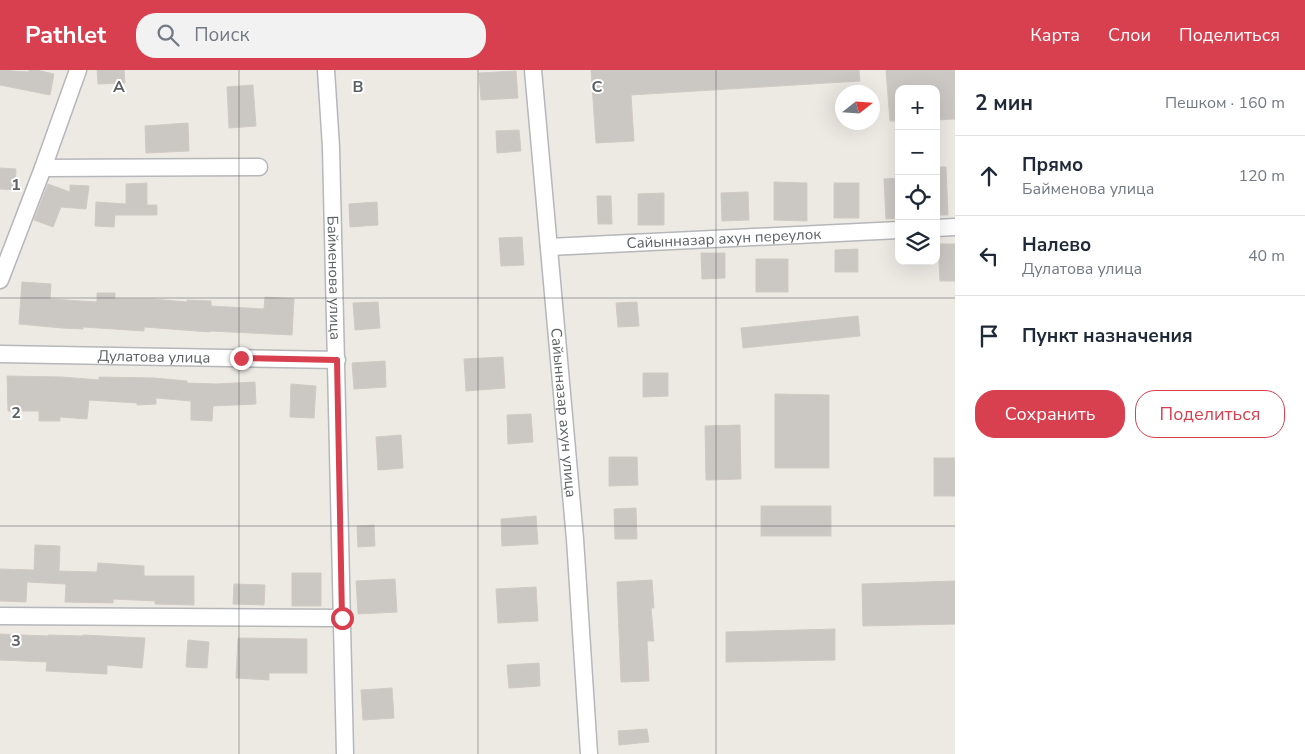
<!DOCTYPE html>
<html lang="ru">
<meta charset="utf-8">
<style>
body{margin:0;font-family:"Nunito Sans",sans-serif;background:#f2f2f3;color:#1f2937}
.controls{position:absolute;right:15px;top:15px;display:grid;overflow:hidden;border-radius:10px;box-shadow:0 5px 20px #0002}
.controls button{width:45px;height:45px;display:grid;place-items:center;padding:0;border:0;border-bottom:1px solid #e0e1e3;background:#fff;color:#1f2937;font:25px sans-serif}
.compass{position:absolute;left:835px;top:15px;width:45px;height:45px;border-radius:50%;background:#fff;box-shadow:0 5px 20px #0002;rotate:73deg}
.stop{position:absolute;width:15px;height:15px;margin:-11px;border:4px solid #d84050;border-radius:50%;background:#fff}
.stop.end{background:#d84050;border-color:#fff;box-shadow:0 1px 5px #0008}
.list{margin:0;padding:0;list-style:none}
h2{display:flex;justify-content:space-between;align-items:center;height:65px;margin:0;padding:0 20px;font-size:21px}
h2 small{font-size:16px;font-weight:400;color:#747a83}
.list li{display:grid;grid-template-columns:32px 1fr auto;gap:15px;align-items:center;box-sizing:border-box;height:80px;padding:0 20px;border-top:1px solid #e0e1e3}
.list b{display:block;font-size:19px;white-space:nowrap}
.list p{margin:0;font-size:16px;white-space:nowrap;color:#747a83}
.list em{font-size:16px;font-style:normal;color:#747a83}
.actions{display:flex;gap:10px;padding:15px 20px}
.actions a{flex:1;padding:11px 0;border:1px solid #d84050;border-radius:20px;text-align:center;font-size:18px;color:#d84050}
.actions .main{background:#d84050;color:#fff}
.icon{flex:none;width:28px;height:28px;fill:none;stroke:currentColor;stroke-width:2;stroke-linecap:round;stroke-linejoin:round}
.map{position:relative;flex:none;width:955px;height:684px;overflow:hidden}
header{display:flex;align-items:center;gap:30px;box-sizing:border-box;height:70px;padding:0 25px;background:#d84050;color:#fff}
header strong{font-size:24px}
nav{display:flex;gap:28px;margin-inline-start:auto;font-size:18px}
.search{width:350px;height:45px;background:#f2f2f3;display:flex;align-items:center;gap:12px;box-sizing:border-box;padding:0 18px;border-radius:20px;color:#747a83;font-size:19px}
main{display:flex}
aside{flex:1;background:#fff}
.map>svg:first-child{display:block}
.building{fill:#cbc7c3;stroke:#d1cac3}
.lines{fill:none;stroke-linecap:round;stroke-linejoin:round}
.street-casing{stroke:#b5b7ba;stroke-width:19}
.street{stroke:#fff;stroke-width:16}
.route{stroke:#d84050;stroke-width:6}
.grid{fill:none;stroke:#5c6163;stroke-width:1;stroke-opacity:0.55}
.labels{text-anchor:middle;stroke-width:4;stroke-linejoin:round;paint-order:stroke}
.street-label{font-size:15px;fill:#5c6163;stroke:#fff}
.grid-label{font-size:16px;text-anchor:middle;font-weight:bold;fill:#5c6163;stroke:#fff;stroke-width:4;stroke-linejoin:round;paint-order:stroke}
</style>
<header>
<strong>Pathlet</strong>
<div class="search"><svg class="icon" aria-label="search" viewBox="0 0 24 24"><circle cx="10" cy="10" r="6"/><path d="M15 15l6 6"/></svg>Поиск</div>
<nav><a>Карта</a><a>Слои</a><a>Поделиться</a></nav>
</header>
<main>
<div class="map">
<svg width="955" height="684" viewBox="0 0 955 684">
<rect width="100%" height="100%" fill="#edeae4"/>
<g class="building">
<path d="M 0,0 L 29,2 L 29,0 L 37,0 L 54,4 L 50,25 L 0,15 Z"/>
<path d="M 97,0 L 124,0 L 125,13 L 98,14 Z"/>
<path d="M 591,0 L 859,0 L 860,11 L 631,25 L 634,71 L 596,73 Z"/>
<path d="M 886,0 L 955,0 L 955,49 L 936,50 L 936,19 L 899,19 L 899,51 L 890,51 Z"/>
<path d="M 516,1 L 518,28 L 481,30 L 479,3 Z"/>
<path d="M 253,15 L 256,56 L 229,58 L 227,17 Z"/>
<path d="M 188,53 L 189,81 L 146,83 L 145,56 Z"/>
<path d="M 519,60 L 521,81 L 497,83 L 496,61 Z"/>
<path d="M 936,97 L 946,97 L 948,145 L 936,145 Z"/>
<path d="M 0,98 L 16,99 L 15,120 L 0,119 Z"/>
<path d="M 899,108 L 899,148 L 886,149 L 884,109 Z"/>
<path d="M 774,112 L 807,113 L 807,151 L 774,150 Z"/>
<path d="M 147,113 L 147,135 L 157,135 L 157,145 L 115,145 L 114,157 L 95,156 L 96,132 L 126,134 L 126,114 Z"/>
<rect x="834" y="113" width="25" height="35"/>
<path d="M 48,114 L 70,122 L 70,115 L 89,116 L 86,139 L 61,137 L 53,157 L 34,150 Z"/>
<path d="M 748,122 L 749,150 L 722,151 L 721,123 Z"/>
<path d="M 664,123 L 664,155 L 638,155 L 638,124 Z"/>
<path d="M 597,126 L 611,126 L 612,154 L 598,154 Z"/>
<path d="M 377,132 L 378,155 L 350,157 L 349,134 Z"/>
<path d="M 522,167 L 524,195 L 501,196 L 499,168 Z"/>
<path d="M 938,174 L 955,174 L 955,211 L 940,211 Z"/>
<path d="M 858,179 L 858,202 L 835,202 L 835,180 Z"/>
<path d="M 701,183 L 725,183 L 725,208 L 702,209 Z"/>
<rect x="756" y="189" width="32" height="33"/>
<path d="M 22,212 L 51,214 L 50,229 L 97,232 L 97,223 L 115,223 L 115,229 L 153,229 L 187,232 L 187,230 L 211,231 L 211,236 L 264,239 L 265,227 L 294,229 L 292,265 L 210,261 L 210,262 L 144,257 L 144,261 L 83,257 L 83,259 L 62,258 L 19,254 Z"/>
<path d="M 378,232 L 380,258 L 355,260 L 353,233 Z"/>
<path d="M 637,232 L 639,256 L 618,257 L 616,233 Z"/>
<path d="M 858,246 L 860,266 L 743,278 L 741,258 Z"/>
<path d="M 503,287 L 505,318 L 466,321 L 464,289 Z"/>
<path d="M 385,291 L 386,317 L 354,319 L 352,293 Z"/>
<path d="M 643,303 L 668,303 L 668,326 L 643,327 Z"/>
<path d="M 7,306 L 62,307 L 99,310 L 99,307 L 154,308 L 187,311 L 187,313 L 216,314 L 255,312 L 256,334 L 213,336 L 212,351 L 191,350 L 191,331 L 156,328 L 156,334 L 137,335 L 137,333 L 89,330 L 87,349 L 60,347 L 60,351 L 39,351 L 39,341 L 8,341 Z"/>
<path d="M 291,314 L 316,316 L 314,348 L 290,347 Z"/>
<path d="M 775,324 L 829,325 L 829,398 L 775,398 Z"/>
<path d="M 531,344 L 533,372 L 508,374 L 507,345 Z"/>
<path d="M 740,355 L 741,409 L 706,410 L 705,356 Z"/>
<path d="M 401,365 L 403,398 L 378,400 L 376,367 Z"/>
<path d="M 609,387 L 637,387 L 638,415 L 609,416 Z"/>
<rect x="934" y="388" width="21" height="38"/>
<rect x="761" y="436" width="70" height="30"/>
<path d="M 636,438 L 637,469 L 615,469 L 614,439 Z"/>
<path d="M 536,446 L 538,474 L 502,476 L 501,449 Z"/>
<path d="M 374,455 L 375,476 L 358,477 L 357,456 Z"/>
<path d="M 35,475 L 60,476 L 59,501 L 97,502 L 98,493 L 144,496 L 144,506 L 194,506 L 194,535 L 155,534 L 155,531 L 113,529 L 113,533 L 65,532 L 66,514 L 27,512 L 26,532 L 0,531 L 0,499 L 34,500 Z"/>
<rect x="292" y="503" width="29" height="33"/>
<path d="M 395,509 L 397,542 L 358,544 L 356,511 Z"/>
<path d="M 652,510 L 654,538 L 651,538 L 654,571 L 647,571 L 649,611 L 621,612 L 617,512 Z"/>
<path d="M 955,511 L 955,554 L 863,556 L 862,514 Z"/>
<path d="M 234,514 L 265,515 L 264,535 L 233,534 Z"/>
<path d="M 536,517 L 538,551 L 498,553 L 496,519 Z"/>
<path d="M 835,559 L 835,590 L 726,592 L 726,562 Z"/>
<path d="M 0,564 L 48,566 L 48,565 L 83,566 L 83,565 L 145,568 L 142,598 L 107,595 L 107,604 L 46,601 L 47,592 L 0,590 Z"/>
<path d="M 238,568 L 307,569 L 307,603 L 269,603 L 269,610 L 236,608 Z"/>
<path d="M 188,570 L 209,572 L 207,598 L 186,597 Z"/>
<path d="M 539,593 L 540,616 L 509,618 L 507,595 Z"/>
<path d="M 392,618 L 394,648 L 363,650 L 361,620 Z"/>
<path d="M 647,659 L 649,672 L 619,675 L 618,661 Z"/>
</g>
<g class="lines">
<g class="street-casing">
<g id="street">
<path id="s1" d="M 326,0 L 331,77 L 345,684"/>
<path id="s2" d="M 533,0 L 575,469 L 589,684"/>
<path d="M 43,98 L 259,97"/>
<path d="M 936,158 L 955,157"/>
<path id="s3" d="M 549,177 L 899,160"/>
<path d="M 0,210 L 43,98 L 78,0"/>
<path id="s4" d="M 0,284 L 337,290"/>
<path d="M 0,546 L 342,548"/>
</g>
</g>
<use href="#street" class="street"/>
</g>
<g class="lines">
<path class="route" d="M 241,288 L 337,290 L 342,548"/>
</g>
<path class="grid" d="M 239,0 L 239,684M 478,0 L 478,684M 716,0 L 716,684M 0,228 L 955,228M 0,456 L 955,456"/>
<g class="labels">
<g class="street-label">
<text dy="5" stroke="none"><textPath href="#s3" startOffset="175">Сайынназар ахун переулок</textPath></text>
<text dy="5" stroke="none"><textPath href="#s1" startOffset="208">Байменова улица</textPath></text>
<text dy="5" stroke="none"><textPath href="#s4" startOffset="154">Дулатова улица</textPath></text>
<text dy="5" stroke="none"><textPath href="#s2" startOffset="344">Сайынназар ахун улица</textPath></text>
</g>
</g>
<g class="grid-label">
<text x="119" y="22">A</text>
<text x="358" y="22">B</text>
<text x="597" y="22">C</text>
<text x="16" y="120">1</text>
<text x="16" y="348">2</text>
<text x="16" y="576">3</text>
</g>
</svg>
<div class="controls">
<button>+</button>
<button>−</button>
<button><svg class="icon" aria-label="locate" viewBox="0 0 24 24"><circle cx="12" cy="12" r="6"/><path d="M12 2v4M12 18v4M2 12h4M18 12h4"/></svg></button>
<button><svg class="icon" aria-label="layers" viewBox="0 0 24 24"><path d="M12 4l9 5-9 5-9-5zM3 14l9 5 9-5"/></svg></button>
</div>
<svg class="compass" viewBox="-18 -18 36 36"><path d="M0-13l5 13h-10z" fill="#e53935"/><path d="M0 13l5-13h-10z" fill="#747a83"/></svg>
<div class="stop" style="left:342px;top:548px"></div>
<div class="stop end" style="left:241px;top:288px"></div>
</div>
<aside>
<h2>2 мин<small>Пешком · 160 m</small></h2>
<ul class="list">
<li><svg class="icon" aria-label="ahead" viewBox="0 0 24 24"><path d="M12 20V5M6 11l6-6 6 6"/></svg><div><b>Прямо</b><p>Байменова улица</p></div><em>120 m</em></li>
<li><svg class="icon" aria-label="left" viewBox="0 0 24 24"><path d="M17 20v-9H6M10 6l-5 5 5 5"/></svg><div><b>Налево</b><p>Дулатова улица</p></div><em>40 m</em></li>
<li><svg class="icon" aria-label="arrive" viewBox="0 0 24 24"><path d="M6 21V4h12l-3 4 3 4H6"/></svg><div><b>Пункт назначения</b></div></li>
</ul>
<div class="actions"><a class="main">Сохранить</a><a>Поделиться</a></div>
</aside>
</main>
